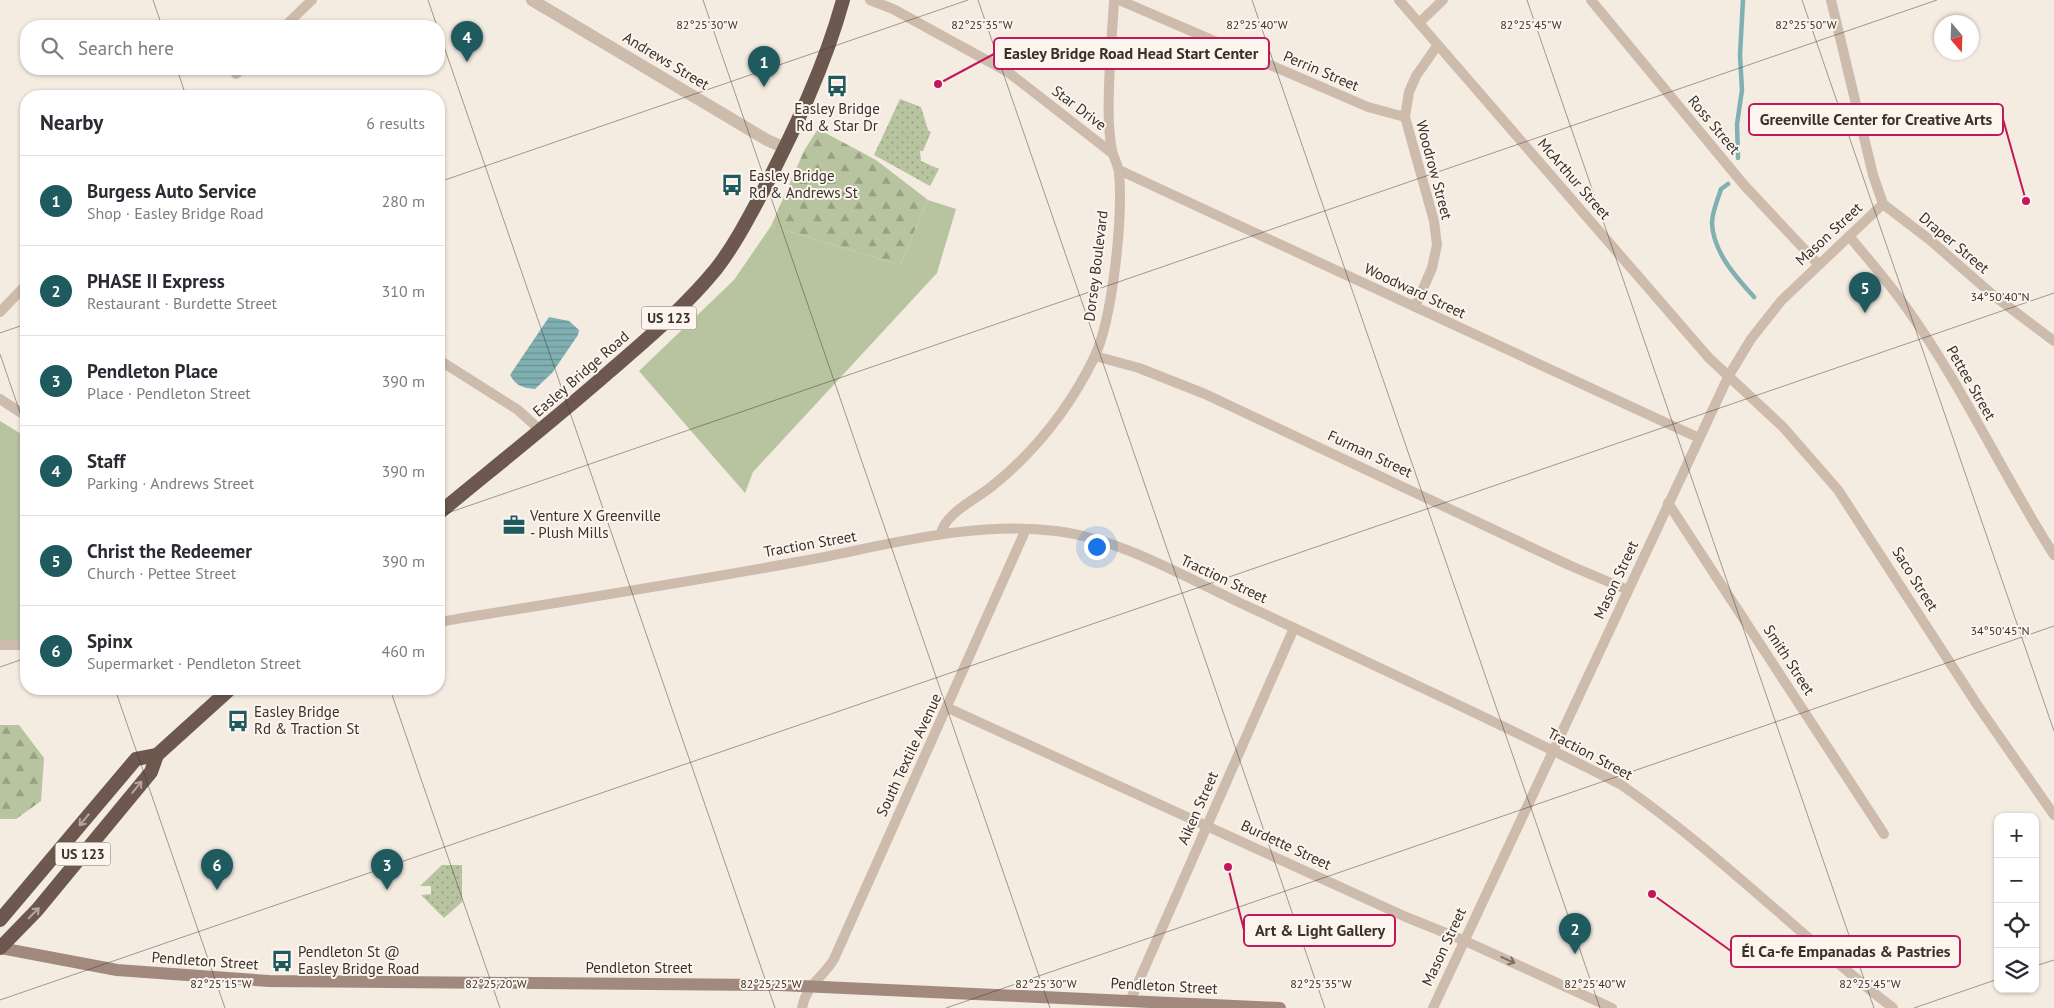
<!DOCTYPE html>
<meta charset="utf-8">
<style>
body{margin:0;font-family:"PT Sans",sans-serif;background:#f7f7f7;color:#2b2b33}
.controls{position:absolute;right:15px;bottom:15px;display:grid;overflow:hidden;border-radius:10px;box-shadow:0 1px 4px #0004}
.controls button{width:45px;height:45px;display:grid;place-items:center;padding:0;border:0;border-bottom:1px solid #e1e1e2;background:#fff;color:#2b2b33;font:25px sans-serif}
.compass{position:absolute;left:1934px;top:15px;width:45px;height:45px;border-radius:50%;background:#fff;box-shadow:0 1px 4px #0004;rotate:161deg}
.you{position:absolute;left:1096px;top:546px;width:18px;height:18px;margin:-12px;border:4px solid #fff;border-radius:50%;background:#1a73e8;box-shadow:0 0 0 8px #1a73e833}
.badge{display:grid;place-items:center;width:32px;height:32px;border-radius:50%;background:#1f5a5e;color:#fff;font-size:16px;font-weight:700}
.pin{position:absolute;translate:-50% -41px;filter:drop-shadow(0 1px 2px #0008)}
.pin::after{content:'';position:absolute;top:26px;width:18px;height:15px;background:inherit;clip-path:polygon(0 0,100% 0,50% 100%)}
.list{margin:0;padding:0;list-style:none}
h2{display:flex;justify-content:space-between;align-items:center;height:65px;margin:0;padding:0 20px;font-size:21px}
h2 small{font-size:16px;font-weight:400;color:#7c7c81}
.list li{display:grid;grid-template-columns:32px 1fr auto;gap:15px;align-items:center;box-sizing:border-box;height:90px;padding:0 20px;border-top:1px solid #e1e1e2}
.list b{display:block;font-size:19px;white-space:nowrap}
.list p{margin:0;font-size:16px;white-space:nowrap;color:#7c7c81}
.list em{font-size:16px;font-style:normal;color:#7c7c81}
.icon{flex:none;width:28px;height:28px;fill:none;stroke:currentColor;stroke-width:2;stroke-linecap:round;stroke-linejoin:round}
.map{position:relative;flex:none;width:2054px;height:1008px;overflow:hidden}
.search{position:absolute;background:#fff;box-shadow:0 1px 4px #0004;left:20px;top:20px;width:425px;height:55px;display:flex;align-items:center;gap:12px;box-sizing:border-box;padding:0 18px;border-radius:20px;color:#7c7c81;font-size:19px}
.panel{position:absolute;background:#fff;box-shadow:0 1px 4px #0004;left:20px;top:90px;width:425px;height:605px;border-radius:20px}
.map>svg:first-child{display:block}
.green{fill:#b8c4a0}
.forest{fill:url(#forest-firs)}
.park{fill:url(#park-dots)}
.water{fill:url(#water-rules)}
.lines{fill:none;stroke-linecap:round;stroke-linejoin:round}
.stream{stroke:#7fb0b2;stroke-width:4.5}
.minor{stroke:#cdbbac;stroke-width:10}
.tertiary{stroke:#cdbbac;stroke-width:12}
.secondary{stroke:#a18a7d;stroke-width:12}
.trunk{stroke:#6c584f;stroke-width:14}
.oneway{stroke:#b4a69e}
.oneway2{stroke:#7d6f65}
.ticks{fill:none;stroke:#3b302b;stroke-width:1;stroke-opacity:0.45}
.labels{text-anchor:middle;stroke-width:4;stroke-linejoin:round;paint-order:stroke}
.shield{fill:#fbf5ee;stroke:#756b66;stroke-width:1}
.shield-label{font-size:14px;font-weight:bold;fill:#3b302b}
.street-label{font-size:15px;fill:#3b302b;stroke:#fbf5ee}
.poi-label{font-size:15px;fill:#3b302b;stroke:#fbf5ee;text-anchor:start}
.ticks-label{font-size:12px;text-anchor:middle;fill:#3b302b;stroke:#fbf5ee;stroke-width:4;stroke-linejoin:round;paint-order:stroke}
.leader{fill:none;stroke:#c2185b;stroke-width:2}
.callout-dot{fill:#c2185b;stroke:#fbf5ee;stroke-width:2}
.callout{fill:#fbf5ee;stroke:#c2185b;stroke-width:2}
.callout-label{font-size:16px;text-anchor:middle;font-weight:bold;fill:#3b302b}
</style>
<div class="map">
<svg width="2054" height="1008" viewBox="0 0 2054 1008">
<defs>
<pattern id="forest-firs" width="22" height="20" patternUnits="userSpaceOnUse" patternTransform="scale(1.25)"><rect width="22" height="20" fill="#b8c4a0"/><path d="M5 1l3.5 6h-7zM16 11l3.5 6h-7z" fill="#97a083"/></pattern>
<pattern id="park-dots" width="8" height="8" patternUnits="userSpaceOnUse" patternTransform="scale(1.25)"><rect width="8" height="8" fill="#b8c4a0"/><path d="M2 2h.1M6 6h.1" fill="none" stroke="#97a083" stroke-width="1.8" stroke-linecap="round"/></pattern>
<pattern id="water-rules" width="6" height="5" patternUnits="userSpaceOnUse" patternTransform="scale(1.25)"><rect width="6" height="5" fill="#7fb0b2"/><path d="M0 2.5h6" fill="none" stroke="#699091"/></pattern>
</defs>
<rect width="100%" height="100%" fill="#f4ebe1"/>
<g class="green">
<path d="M 928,200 L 956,209 L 937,273 L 753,472 L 745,493 L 639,371 L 734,280 L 771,226 L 900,265 Z"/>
<path d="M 0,421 L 26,437 L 26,645 L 0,645 Z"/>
</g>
<g class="forest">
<path d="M 818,129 L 876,160 L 928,200 L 900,265 L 771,226 L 805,149 Z"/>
<path d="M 0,725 L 19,725 L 44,758 L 41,801 L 16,819 L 0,819 Z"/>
</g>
<g class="park">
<path d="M 900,99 L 921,107 L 928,130 L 931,132 L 923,151 L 920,151 L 921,161 L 939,169 L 930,186 L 874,155 Z"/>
<path d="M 442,865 L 462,865 L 462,902 L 444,918 L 421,895 L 431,894 L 431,886 L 420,886 Z"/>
</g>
<path class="water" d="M 549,317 L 569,321 L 579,330 L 578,335 L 552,373 L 535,389 C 523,388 516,386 510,375 Z"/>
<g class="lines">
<g class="stream">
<path d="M 1738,158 L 1737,124 L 1742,90 L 1740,55 L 1743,0"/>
<path d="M 1728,184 L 1721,189 C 1718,199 1712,212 1712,223 C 1713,252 1736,277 1754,297"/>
</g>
<g class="minor">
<path d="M 870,0 L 893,9 L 1008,72 L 1112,153"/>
<path d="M 1119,0 L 1368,107 L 1405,117"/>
<path d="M 1399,0 L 1709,358 L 1783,427 L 1838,490 L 1978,706 L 2054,815"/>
<path d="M 1591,0 L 1744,185 L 1818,264"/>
<path d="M 1831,0 L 1873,175 L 1883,204"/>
<path d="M 1419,23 L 1443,0"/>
<path d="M 285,26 L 312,0"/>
<path d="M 236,74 L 241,69"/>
<path d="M 1119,170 L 1699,438"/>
<path d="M 1883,204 L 1930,240 L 1993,295 L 2054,341"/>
<path d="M 1849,236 C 1869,260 1890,284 1908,310 C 1963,387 2003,475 2054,555"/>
<path d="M 1415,307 L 1432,268 L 1437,245 L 1434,221 L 1405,117 L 1409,92 L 1416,76 L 1437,46"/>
<path d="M 0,312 L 26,285"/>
<path d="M 1095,356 L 1139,368 L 1205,394 L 1571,566 L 1628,590"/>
<path d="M 439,360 L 518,410 L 541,431"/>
<path d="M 0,399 L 26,416"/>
<path d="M 1668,503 L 1884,834"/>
<path d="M 941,534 C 944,514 976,499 991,487 C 1036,451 1069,409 1094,358 C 1113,318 1123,217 1119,172 C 1118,166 1115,160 1113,154 C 1110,145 1110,134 1109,124 C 1107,84 1112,41 1114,0"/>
<path d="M 439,622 C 558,602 678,584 797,562 C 881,547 970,520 1056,531 C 1122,539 1188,579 1247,606 C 1372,664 1497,722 1620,784 C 1717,851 1800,936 1893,1008"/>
<path d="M 0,645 L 26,645"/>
<path d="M 948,708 L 1406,917 L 1463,940 L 1612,1008"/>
<path d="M 1130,1001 L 1294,628"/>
<path d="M 802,1008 C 807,983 822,979 834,959 L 1026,529"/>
<path d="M 1433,1008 L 1728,377 L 1751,339 L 1781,301 L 1883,204"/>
</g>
<path class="tertiary" d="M 532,0 L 767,140 L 785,148"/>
<path class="secondary" d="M 0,948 L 117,970 L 269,981 L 779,985 L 1280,1008"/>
<g class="trunk">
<path d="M 439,513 C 496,466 554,420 610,371 C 647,339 685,307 716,269 C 734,246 749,217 763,191 C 794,131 825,66 843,0"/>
<path d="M 0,920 L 136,759 L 157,755"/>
<path d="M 0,948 L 37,910 L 151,772 L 157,755 L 230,689"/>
</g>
</g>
<defs><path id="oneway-shaft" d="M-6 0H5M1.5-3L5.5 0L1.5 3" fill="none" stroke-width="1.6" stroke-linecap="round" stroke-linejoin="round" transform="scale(1.25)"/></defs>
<g class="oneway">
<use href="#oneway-shaft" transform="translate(137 787) rotate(-51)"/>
<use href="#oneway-shaft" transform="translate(84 820) rotate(130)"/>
<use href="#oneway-shaft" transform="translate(34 913) rotate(-45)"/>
</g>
<use class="oneway2" href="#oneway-shaft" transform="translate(1508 960) rotate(24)"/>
<path class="ticks" d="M 153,0 L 162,26M 428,0 L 437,26M 703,0 L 1050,1008M 978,0 L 1325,1008M 1252,0 L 1600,1008M 1527,0 L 1874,1008M 1802,0 L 2054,731M 439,32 L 775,1008M 177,69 L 186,96M 439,182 L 968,0M 0,333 L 26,324M 0,354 L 26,430M 439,516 L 1937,0M 0,667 L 26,658M 115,689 L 225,1008M 390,689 L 500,1008M 2035,966 L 2054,960M 0,1000 L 2054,293M 946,1008 L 2054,626M 1914,1008 L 1998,979"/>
<defs>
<g id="bus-bare" transform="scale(1.725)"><path d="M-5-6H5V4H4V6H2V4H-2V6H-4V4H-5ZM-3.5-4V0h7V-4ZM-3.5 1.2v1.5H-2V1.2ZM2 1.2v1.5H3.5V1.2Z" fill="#1f5a5e" stroke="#fbf5ee" stroke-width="2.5" paint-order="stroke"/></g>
<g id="office-bare" transform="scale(1.725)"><path d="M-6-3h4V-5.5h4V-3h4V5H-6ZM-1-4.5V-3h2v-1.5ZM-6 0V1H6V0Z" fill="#1f5a5e" stroke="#fbf5ee" stroke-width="2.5" paint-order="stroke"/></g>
</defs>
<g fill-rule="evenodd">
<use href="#bus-bare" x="837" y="86"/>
<use href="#bus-bare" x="732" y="185"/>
<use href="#office-bare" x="514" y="525"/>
<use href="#bus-bare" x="238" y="721"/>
<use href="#bus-bare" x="282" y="961"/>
</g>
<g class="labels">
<g class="shield">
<rect x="641.5" y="306.5" width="55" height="23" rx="4"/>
<rect x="55.5" y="842.5" width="55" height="23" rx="4"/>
</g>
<g class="shield-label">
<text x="669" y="323">US 123</text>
<text x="83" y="859">US 123</text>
</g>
<g class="street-label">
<text transform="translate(666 61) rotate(31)" y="5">Andrews Street</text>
<text transform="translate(1321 71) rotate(23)" y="5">Perrin Street</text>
<text transform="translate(1079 108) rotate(37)" y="5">Star Drive</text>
<text transform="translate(1714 125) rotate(50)" y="5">Ross Street</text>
<text transform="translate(1434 170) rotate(75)" y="5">Woodrow Street</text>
<text transform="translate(1574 179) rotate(49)" y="5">McArthur Street</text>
<text transform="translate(1829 234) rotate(-43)" y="5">Mason Street</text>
<text transform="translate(1954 243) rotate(40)" y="5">Draper Street</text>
<text transform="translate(1096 266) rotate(-83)" y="5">Dorsey Boulevard</text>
<text transform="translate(1415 291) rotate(25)" y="5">Woodward Street</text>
<text transform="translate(581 374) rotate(-41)" y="5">Easley Bridge Road</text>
<text transform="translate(1971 383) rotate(60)" y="5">Pettee Street</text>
<text transform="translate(1370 454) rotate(25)" y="5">Furman Street</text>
<text transform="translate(810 544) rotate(-10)" y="5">Traction Street</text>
<text transform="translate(1224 579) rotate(25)" y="5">Traction Street</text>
<text transform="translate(1915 579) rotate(58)" y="5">Saco Street</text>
<text transform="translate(1616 580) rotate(-65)" y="5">Mason Street</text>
<text transform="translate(1789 660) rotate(57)" y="5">Smith Street</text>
<text transform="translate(1590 754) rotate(28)" y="5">Traction Street</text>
<text transform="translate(909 755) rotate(-65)" y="5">South Textile Avenue</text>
<text transform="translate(1198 808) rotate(-66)" y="5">Aiken Street</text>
<text transform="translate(1286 845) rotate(25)" y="5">Burdette Street</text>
<text transform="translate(1444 947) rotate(-65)" y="5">Mason Street</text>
<text transform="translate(205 961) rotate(4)" y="5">Pendleton Street</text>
<text x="639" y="973">Pendleton Street</text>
<text transform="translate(1164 986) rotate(3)" y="5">Pendleton Street</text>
</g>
<g class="poi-label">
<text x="837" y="114" text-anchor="middle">Easley Bridge<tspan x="837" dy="17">Rd &amp; Star Dr</tspan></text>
<text x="749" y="181">Easley Bridge<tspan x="749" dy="17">Rd &amp; Andrews St</tspan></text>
<text x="530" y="521">Venture X Greenville<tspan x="530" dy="17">- Plush Mills</tspan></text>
<text x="254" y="717">Easley Bridge<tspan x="254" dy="17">Rd &amp; Traction St</tspan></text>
<text x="298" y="957">Pendleton St @<tspan x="298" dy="17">Easley Bridge Road</tspan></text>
</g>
</g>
<g class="ticks-label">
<text x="982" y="29">82°25'35"W</text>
<text x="1257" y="29">82°25'40"W</text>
<text x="1531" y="29">82°25'45"W</text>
<text x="707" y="29">82°25'30"W</text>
<text x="1806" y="29">82°25'50"W</text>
<text x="2000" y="301">34°50'40"N</text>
<text x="2000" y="635">34°50'45"N</text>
<text x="221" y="988">82°25'15"W</text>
<text x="496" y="988">82°25'20"W</text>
<text x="771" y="988">82°25'25"W</text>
<text x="1046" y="988">82°25'30"W</text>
<text x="1321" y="988">82°25'35"W</text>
<text x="1595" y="988">82°25'40"W</text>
<text x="1870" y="988">82°25'45"W</text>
</g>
<path class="leader" d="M938 84L994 54M2026 201L2003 119M1228 867L1244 930M1652 894L1731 951"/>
<g class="callout-dot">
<circle cx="938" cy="84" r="5"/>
<circle cx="2026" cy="201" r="5"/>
<circle cx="1228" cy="867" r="5"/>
<circle cx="1652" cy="894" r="5"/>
</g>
<g class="callout">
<rect x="994" y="38" width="275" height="31" rx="5"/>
<rect x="1749" y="104" width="254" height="31" rx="5"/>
<rect x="1244" y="915" width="151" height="31" rx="5"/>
<rect x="1731" y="936" width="229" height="31" rx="5"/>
</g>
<g class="callout-label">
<text x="1131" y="59">Easley Bridge Road Head Start Center</text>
<text x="1876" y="125">Greenville Center for Creative Arts</text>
<text x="1320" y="936">Art &amp; Light Gallery</text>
<text x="1846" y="957">Él Ca-fe Empanadas &amp; Pastries</text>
</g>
</svg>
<div class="controls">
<button>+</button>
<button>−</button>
<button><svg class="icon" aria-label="locate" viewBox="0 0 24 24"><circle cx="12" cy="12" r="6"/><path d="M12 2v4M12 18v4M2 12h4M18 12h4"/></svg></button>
<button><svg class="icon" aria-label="layers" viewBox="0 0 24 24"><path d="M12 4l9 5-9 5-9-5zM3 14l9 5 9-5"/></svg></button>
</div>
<svg class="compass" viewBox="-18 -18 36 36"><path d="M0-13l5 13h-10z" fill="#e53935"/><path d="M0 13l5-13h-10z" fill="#7c7c81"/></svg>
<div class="you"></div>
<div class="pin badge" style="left:764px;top:87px">1</div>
<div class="pin badge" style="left:1575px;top:954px">2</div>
<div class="pin badge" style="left:387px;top:890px">3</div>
<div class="pin badge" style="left:467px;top:62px">4</div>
<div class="pin badge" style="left:1865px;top:313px">5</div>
<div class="pin badge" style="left:217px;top:890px">6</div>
<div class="search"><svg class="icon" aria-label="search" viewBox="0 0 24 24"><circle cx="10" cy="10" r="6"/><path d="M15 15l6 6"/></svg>Search here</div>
<section class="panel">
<h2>Nearby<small>6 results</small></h2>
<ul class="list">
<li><span class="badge">1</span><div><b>Burgess Auto Service</b><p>Shop · Easley Bridge Road</p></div><em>280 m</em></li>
<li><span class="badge">2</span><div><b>PHASE II Express</b><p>Restaurant · Burdette Street</p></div><em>310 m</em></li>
<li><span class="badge">3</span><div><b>Pendleton Place</b><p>Place · Pendleton Street</p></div><em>390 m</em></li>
<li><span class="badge">4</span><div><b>Staff</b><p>Parking · Andrews Street</p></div><em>390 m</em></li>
<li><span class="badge">5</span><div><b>Christ the Redeemer</b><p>Church · Pettee Street</p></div><em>390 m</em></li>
<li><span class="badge">6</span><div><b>Spinx</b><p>Supermarket · Pendleton Street</p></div><em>460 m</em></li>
</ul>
</section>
</div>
